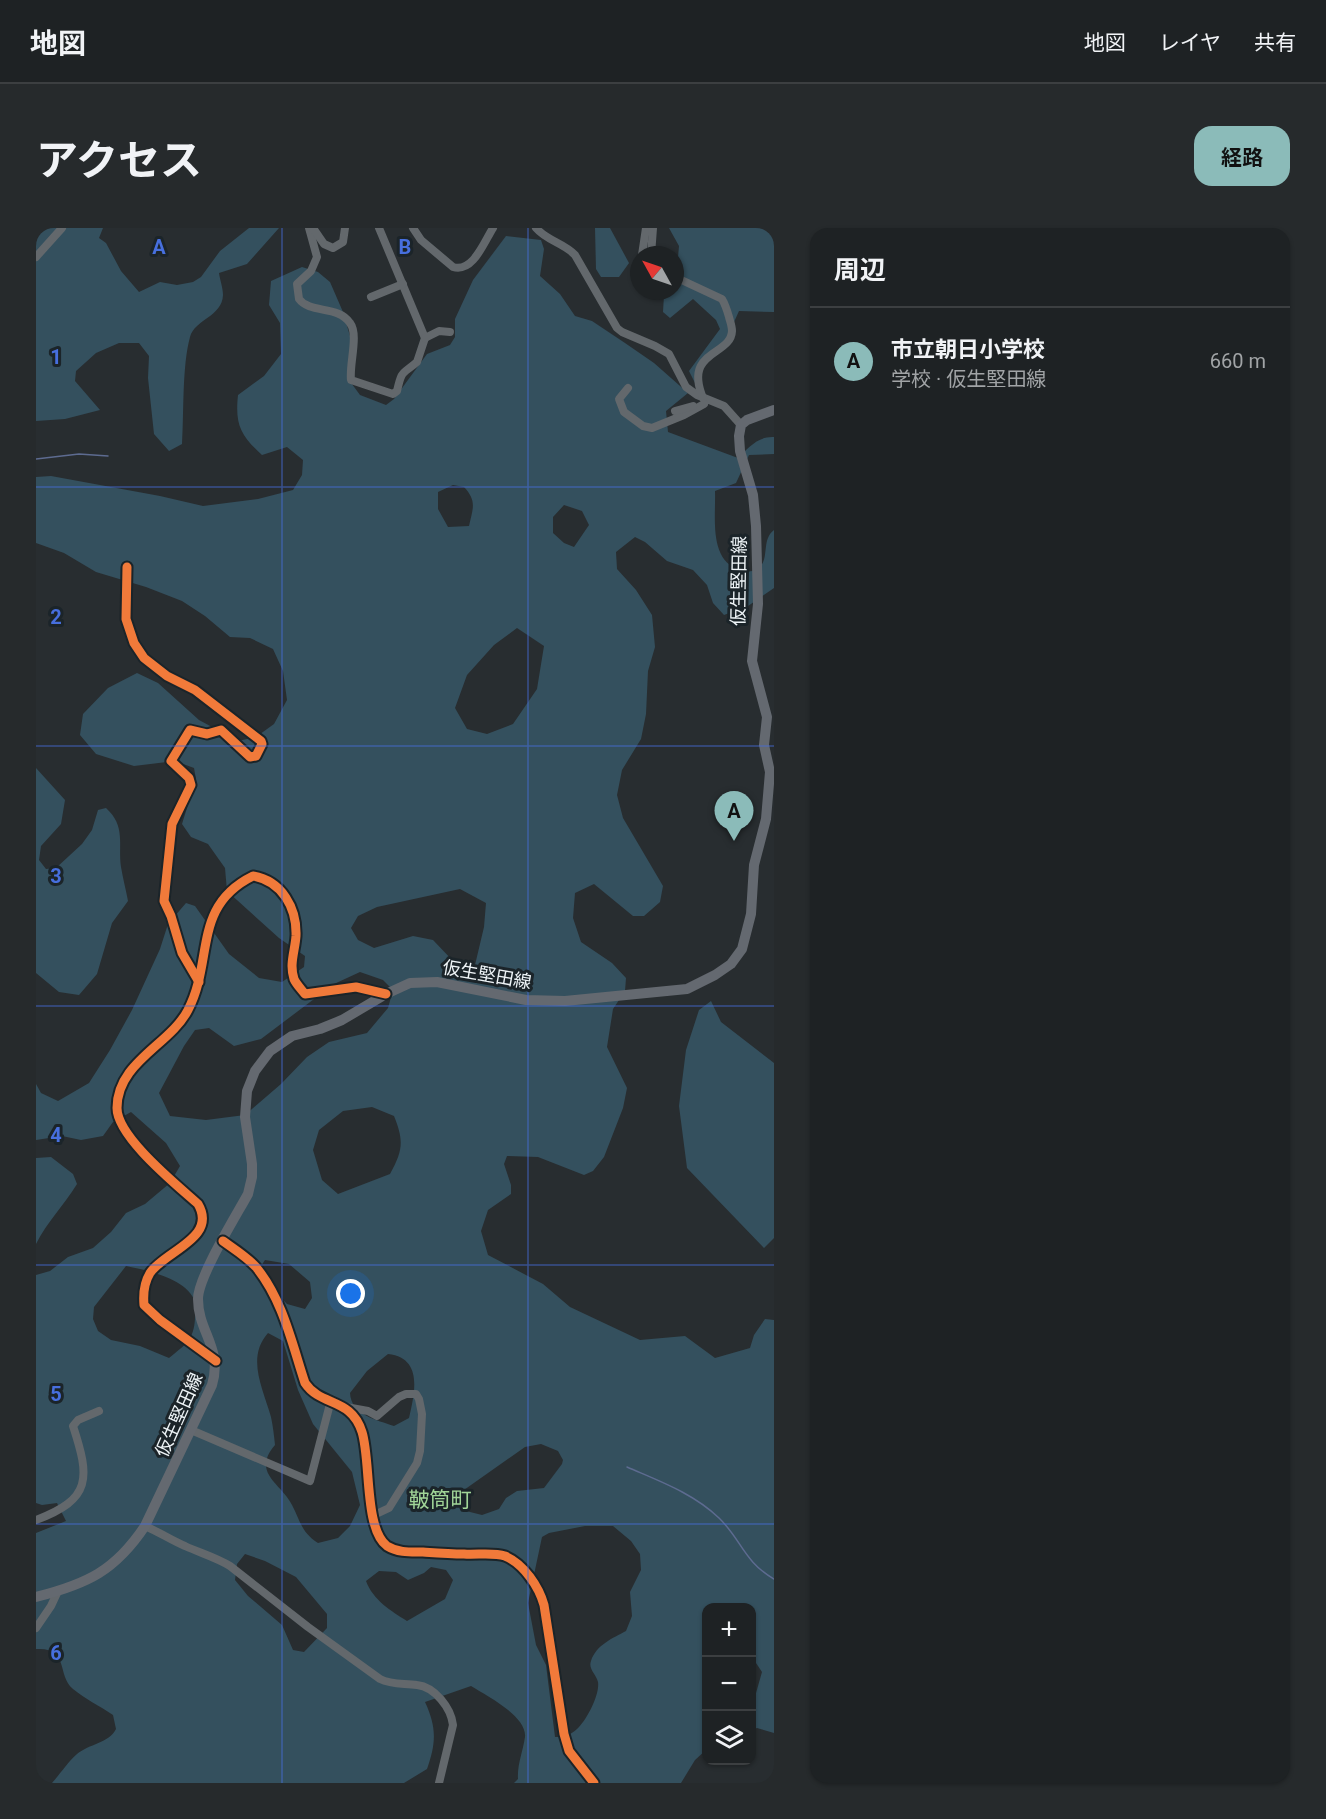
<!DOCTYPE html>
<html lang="ja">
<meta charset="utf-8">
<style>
body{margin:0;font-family:Roboto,"Noto Sans JP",sans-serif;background:#262a2c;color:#f1f3f6}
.controls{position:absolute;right:18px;bottom:18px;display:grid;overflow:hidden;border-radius:12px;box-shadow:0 2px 4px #0004}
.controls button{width:54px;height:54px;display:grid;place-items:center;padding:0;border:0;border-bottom:2px solid #3c3f41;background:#1e2224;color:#f1f3f6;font:30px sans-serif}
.compass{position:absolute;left:594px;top:18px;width:54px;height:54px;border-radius:50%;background:#1e2224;box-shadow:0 2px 4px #0004;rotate:310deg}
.you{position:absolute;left:315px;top:1066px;width:21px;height:21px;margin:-15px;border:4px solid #fff;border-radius:50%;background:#1a73e8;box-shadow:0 0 0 9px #1a73e833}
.badge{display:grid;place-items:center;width:39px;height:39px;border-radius:50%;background:#8bbbb9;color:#111;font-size:20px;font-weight:700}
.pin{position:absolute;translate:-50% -50px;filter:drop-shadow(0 2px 3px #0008)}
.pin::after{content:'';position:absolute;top:32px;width:21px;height:18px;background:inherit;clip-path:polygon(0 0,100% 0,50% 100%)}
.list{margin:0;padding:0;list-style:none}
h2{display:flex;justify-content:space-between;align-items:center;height:78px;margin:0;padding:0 24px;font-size:26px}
h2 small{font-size:20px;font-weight:400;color:#a1a4a6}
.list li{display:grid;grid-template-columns:39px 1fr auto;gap:18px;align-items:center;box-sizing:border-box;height:108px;padding:0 24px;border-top:2px solid #3c3f41}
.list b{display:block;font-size:22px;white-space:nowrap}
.list p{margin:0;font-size:20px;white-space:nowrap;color:#a1a4a6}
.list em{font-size:20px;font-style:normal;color:#a1a4a6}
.icon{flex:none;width:33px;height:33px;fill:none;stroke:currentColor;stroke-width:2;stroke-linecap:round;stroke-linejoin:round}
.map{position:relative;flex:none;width:738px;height:1555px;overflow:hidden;border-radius:18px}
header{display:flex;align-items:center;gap:36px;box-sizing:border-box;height:84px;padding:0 30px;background:#1e2224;border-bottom:2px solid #3c3f41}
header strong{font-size:28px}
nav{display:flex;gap:33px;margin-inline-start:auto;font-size:21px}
.intro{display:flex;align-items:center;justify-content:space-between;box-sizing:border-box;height:144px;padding:0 36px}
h1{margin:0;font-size:42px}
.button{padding:15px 27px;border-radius:18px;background:#8bbbb9;color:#111;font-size:21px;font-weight:700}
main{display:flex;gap:36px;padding:0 36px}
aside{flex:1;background:#1e2224;border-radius:18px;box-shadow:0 2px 4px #0004}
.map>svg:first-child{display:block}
.green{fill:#34505e;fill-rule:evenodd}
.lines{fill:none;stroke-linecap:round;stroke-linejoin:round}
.stream{stroke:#5d6b90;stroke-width:1.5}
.street{stroke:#63686c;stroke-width:8}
.secondary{stroke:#646970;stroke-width:10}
.cycleway-casing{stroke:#1b2429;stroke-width:13}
.cycleway{stroke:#f17a3a;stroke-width:9}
.grid{fill:none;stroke:#476fde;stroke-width:1.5;stroke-opacity:0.55}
.labels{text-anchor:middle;stroke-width:6;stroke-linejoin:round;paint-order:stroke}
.street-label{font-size:18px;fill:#eef4f7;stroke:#1b2429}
.quarter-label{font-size:21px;fill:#a1d598;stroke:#1b2429}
.grid-label{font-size:20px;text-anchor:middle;font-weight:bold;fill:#476fde;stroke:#1b2429;stroke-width:6;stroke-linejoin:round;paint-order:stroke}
</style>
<header>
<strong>地図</strong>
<nav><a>地図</a><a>レイヤ</a><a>共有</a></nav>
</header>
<div class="intro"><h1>アクセス</h1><a class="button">経路</a></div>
<main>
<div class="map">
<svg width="738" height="1555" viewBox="0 0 738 1555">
<rect width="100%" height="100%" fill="#282d30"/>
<g class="green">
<path d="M 0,0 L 67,0 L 63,10 L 70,15 L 85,43 L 103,64 L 124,54 L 141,57 L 157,54 L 165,49 L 184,23 L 213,0 L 243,0 L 211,36 L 183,45 C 184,52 187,60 187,67 C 186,89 159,91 154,109 C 146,138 148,185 146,216 L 133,223 L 118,206 L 112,150 L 113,128 L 103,115 L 83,115 L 60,125 L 40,143 L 39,153 L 64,182 L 29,191 L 0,193 Z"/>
<path d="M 559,0 L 574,0 L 593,35 L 583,49 L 565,49 L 560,41 Z"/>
<path d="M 633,0 L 738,0 L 738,84 L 703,83 L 689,114 L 668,132 L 661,159 L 653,143 L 684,101 L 680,92 L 657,71 L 634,90 L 627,84 L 628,67 L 632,63 L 639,63 L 643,18 Z"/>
<path d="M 470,8 L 505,12 L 508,21 L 504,48 L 524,66 L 539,88 L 556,93 L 589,115 L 618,135 L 652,165 L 630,183 L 632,204 L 702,230 C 712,220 722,208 738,209 L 738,226 L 713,227 L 700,255 L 679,263 C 680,288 672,334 705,342 C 711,343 718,345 723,340 C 734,330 725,312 738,302 L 738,360 L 712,378 L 688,387 L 677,375 L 671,357 L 657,342 L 631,333 L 609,314 L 599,309 L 580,324 L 581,341 L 600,362 L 616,387 L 619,419 L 612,443 L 610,486 L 605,511 L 586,542 L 581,567 L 587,590 L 627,658 L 624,674 L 608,688 L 597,688 L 558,656 L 539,665 L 537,690 L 545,714 L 576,735 L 590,750 L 589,763 L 577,781 L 571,819 L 591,860 L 587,880 L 568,929 L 557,943 L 548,947 L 502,929 L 471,928 L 468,936 L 475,957 L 475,966 L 452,982 L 445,1003 L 452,1027 L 507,1056 L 534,1079 L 604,1112 L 649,1108 L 679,1130 L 714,1120 L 718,1107 L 729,1091 L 738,1092 L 738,1505 L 721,1500 L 716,1502 L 716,1479 L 726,1444 L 716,1429 L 716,1380 L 670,1380 L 670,1522 L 659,1532 L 645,1555 L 478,1555 L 482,1551 C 481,1537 487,1523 489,1509 C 491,1488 451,1468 435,1458 L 389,1474 C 401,1500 400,1515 391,1541 L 368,1555 L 16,1555 C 24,1546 32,1534 41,1526 C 53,1516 73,1515 80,1501 L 77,1487 C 64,1478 49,1471 37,1461 C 20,1446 34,1419 0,1421 L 0,1305 L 30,1293 L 21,1275 L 6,1277 L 0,1275 L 0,1047 L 14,1043 L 32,1029 L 57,1020 L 75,1004 L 90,985 L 109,976 L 134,955 L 144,938 L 130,915 L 95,884 L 77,894 L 67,908 L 45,912 L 26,908 L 0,912 L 0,856 L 5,865 L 22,873 L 53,855 L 74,822 L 96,782 L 124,721 L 132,696 L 150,675 L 159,678 L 193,726 L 223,750 L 246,754 L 268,739 L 269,728 L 243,710 L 191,663 L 189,640 L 172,616 L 155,609 L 146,596 L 160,551 L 158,540 L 139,533 L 98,538 L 60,526 L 44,507 L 47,486 L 72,460 L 101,445 L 122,455 L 163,492 L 202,513 L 220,509 L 238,496 L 251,472 L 247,443 L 237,421 L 214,410 L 194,409 L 169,388 L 146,373 L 110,359 L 60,344 L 28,325 L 0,315 L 0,249 L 15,248 L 124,268 L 167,278 L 222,271 L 257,262 L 266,247 L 267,232 L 251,219 L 226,227 C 204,207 199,196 202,167 L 228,148 L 245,126 L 244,95 L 233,77 L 235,53 L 266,39 L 282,44 L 294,54 L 307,84 L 316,115 L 313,152 L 324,167 L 350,177 L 358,171 L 391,126 L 414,117 L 419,109 L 419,91 L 437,52 ZM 417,257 L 428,259 C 441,273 437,280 433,298 L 412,299 L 402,281 L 402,264 ZM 528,277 L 546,283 L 553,297 L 538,319 L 528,315 L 517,305 L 517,289 ZM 481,400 L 508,418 L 501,461 L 477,496 L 451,506 L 431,501 L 419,480 L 431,447 L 458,417 ZM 424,661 L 450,675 L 448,699 L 439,737 L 418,734 L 397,712 L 377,708 L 338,720 L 322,712 L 315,700 L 322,688 L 341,679 ZM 324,744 L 347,752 L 357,762 L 352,780 L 331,805 L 293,814 L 271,829 L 245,856 L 209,887 L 170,892 L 134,888 L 123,865 L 148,818 L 159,802 L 173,800 L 198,818 L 225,811 L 298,756 ZM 336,879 L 358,888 C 368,913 367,922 354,946 L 302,966 L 286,952 L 277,922 L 283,902 L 307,883 ZM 229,1032 L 253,1036 L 274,1054 L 276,1070 L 269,1081 L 251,1076 L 226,1050 L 223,1041 ZM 90,1038 C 110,1042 148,1050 158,1071 C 160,1076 160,1084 159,1090 C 158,1112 149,1117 133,1130 L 104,1118 L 75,1112 L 62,1103 L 57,1091 L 58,1079 ZM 232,1105 L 247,1113 L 262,1162 L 277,1196 L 316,1244 L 324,1277 L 314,1298 L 302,1310 L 282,1315 C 265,1304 265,1294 256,1277 C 245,1255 215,1245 239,1217 C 238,1208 237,1198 235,1189 C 227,1160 210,1130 232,1105 ZM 352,1126 C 387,1130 379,1164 373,1190 L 358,1198 C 341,1192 315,1187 314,1165 L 331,1143 ZM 505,1216 L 522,1223 L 527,1232 L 526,1236 L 508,1260 L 481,1263 L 470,1270 L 463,1281 L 446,1287 L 430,1283 L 418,1269 L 489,1219 ZM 549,1298 L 577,1298 L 595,1313 L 604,1326 L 605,1342 L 594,1364 L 596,1388 L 590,1403 C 577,1410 560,1417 555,1433 C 552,1441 560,1446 562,1454 C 564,1467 550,1493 541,1501 C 535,1507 527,1509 519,1509 L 510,1437 L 500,1417 L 492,1375 L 506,1309 L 513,1305 ZM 209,1326 L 229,1333 L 260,1349 L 291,1386 L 291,1400 L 268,1424 L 257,1422 L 246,1397 L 212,1368 L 199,1352 L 201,1336 ZM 395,1339 L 410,1342 L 417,1352 L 409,1371 L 371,1393 C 355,1383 337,1372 330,1353 L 343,1343 L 360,1344 L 372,1352 L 388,1345 Z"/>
<path d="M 0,540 L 29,572 L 25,596 L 5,618 L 3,632 L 10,641 L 20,640 L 46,616 L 56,602 L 62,582 L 70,580 C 90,598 82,616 85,639 C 87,651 90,662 92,673 L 76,695 L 61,746 L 43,767 L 23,764 L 0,745 Z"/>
<path d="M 675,773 L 685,794 L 738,835 L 738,1010 L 728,1020 L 651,940 L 643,878 L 650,822 L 663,782 Z"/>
<path d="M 15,929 L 37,946 L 41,956 C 28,977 11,994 0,1016 L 0,930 Z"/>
</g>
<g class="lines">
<g class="stream">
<path d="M 0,231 L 43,226 L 72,228"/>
<path d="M 591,1239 C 623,1253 657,1265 683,1290 C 705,1311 708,1334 738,1351"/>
</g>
<g class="street">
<path d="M 273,0 L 281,29 L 275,43 L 261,56 L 263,71 C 274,86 302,77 314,95 C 323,107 313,136 315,152 L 357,166 L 361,163 C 366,141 366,147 381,134 L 389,110 L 343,0"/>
<path d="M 277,0 L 288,16 L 297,20 L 307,14 L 309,0"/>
<path d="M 377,0 L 385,12 L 417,39 C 437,45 448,14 457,0"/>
<path d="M 500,0 C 511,13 528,15 539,27 L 581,100 L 586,104 L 619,118 L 633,126 L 650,159 L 661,167 L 688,178 L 705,197"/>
<path d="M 606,27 L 610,0"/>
<path d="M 615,27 L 617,0"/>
<path d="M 0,29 L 26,0"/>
<path d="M 639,49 L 686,71 C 689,76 691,82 693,89 C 694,93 696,98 696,103 C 695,128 647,122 667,170"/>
<path d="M 335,69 L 367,56"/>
<path d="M 389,110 L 403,103 L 414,104"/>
<path d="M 592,160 L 583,171 L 588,184 L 607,198 L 616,200 L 648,187 L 668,176"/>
<path d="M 639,183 L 657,178"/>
<path d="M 91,339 L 90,391 L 98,415 L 108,430 L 131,448 L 159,462 L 225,513 L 226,516 L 220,528 L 214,529 L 185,502 L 171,506 L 154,502 L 135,533 L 153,550 L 155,557 L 136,596 L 128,673 L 135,688 L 146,725 L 163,754"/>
<path d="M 178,1131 L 124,1092 L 108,1077 C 107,1066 108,1055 114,1045 C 129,1023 182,1010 162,976 C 141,957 81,909 81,880 C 81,834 134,817 152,782 C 178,732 156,678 217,648 C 246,653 261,680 260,708 C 259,723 253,736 258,751 C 260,756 266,762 269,766 L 320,759 L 350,766"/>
<path d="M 310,1179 L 332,1183 L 341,1188 L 363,1169 L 370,1166 L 380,1166 L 383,1171 L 386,1186 L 384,1223 L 381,1235 L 353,1280 L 336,1288"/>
<path d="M 155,1202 L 274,1253 L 295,1172"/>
<path d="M 0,1292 C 56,1271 54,1250 37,1198 L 42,1192 L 63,1183"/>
<path d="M 109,1298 C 123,1304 135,1312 149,1318 C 164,1325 179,1329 194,1338 L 272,1399 L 344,1451 C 356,1457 368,1455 381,1457 C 399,1459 415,1480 417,1497 L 403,1555"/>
<path d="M 0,1400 L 15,1378 L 22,1363"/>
</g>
<g class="secondary">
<path d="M 187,1013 C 198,1021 211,1029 220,1039 C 247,1072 256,1116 269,1155 C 285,1179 315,1169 326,1204 C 335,1232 328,1301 351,1318 C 362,1325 375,1324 387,1324 C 401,1325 414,1326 428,1326 C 441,1327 457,1324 469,1328 C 488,1336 503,1359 508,1377 L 528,1506 L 533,1523 L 558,1555"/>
<path d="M 0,1369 C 51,1356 79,1343 109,1298 L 176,1157 C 187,1120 162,1104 162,1071 C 162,1049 200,988 212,966 L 216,949 L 216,936 L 209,889 L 211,863 L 219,843 L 234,823 L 256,808 L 284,801 L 306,792 L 350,766 L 374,755 L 401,754 L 490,772 L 529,773 L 651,761 L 679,747 L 695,736 L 706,721 L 715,686 L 718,637 L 730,591 L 734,544 L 728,517 L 731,489 L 716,433 L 722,376 L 720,298 L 717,267 L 704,223 L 703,208 L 705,197 L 711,192 L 738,182"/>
</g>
<g class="cycleway-casing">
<g id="cycleway">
<path d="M 91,339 L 90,391 L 98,415 L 108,430 L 131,448 L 159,462 L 225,513 L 226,516 L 220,528 L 214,529 L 185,502 L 171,506 L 154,502 L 135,533 L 153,550 L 155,557 L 136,596 L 128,673 L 135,688 L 146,725 L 163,754"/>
<path d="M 187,1013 C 198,1021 211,1029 220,1039 C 247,1072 256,1116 269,1155 C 285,1179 315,1169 326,1204 C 335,1232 328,1301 351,1318 C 362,1325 375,1324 387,1324 C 401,1325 414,1326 428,1326 C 441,1327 457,1324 469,1328 C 488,1336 503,1359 508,1377 L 528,1506 L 533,1523 L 558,1555"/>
<path d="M 180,1133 L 124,1092 L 108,1077 C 107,1066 108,1055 114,1045 C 129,1023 182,1010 162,976 C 141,957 81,909 81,880 C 81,834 134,817 152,782 C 178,732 156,678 217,648 C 246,653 261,680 260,708 C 259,723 253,736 258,751 C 260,756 266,762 269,766 L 320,759 L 350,766"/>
</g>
</g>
<use href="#cycleway" class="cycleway"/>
</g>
<path class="grid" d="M 246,0 L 246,1555M 492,0 L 492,1555M 0,259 L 738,259M 0,518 L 738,518M 0,778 L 738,778M 0,1037 L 738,1037M 0,1296 L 738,1296"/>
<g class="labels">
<g class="street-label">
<text transform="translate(703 353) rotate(-89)" y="6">仮生堅田線</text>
<text transform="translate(451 747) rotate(10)" y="6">仮生堅田線</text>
<text transform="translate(143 1187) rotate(-66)" y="6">仮生堅田線</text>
</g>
<g class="quarter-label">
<text x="404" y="1279">鞁筒町</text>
</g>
</g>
<g class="grid-label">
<text x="123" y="26">A</text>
<text x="369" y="26">B</text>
<text x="20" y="136">1</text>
<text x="20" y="396">2</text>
<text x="20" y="655">3</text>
<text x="20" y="914">4</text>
<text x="20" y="1173">5</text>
<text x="20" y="1432">6</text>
</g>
</svg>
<div class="controls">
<button>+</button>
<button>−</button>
<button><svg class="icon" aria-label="layers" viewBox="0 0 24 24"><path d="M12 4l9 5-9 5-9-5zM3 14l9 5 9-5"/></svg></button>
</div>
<svg class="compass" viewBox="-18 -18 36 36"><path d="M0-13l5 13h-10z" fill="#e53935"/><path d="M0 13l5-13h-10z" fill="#a1a4a6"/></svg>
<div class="you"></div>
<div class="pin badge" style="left:698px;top:613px">A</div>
</div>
<aside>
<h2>周辺<small></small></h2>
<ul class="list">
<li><span class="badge">A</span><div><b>市立朝日小学校</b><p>学校 · 仮生堅田線</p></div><em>660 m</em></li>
</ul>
</aside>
</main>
